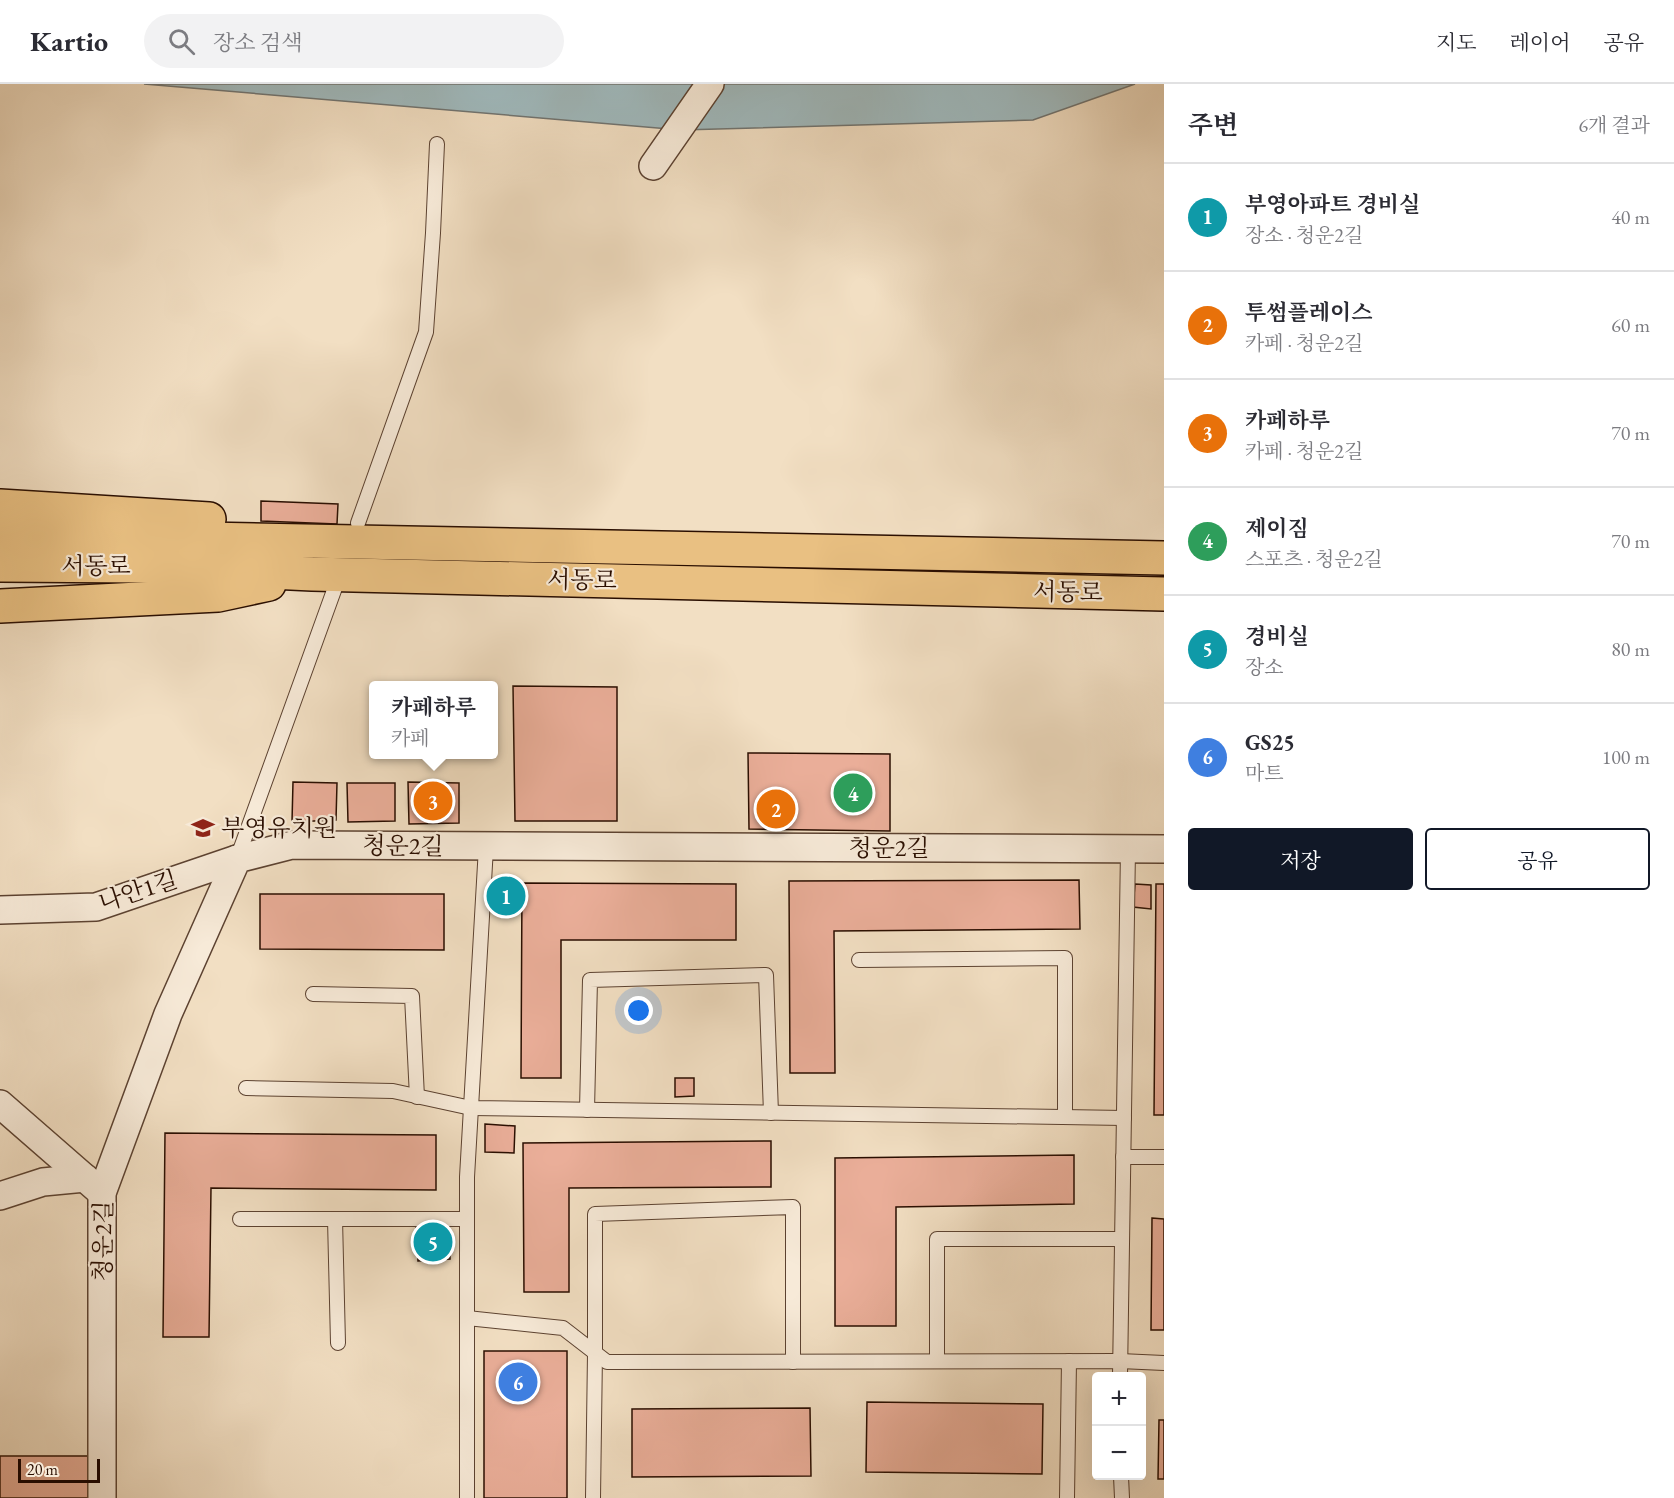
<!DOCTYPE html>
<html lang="ko">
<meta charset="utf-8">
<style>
body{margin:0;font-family:"EB Garamond","Noto Serif KR",serif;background:#f2f2f3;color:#2b2b33}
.controls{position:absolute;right:18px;bottom:18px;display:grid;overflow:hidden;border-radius:6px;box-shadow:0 6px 24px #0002}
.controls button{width:54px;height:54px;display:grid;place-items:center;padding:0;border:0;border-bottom:2px solid #e1e1e2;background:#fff;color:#2b2b33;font:30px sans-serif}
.scale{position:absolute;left:18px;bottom:15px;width:82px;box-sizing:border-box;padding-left:6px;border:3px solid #2a0e00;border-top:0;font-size:16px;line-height:21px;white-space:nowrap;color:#2a0e00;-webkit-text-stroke:4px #f7ead8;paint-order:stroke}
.you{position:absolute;left:639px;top:927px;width:21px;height:21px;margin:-15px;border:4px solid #fff;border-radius:50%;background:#1a73e8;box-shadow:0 0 0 9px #1a73e833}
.badge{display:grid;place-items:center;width:39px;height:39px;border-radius:50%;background:#111827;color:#fff;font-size:20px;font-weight:700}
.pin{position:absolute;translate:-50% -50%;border:3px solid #fff;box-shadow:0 2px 6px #0006}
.popup{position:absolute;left:369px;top:597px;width:129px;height:78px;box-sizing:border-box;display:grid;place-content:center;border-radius:6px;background:#fff;filter:drop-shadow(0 2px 4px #0005);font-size:20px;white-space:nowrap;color:#7c7c81}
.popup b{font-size:22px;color:#2b2b33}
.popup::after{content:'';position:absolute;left:50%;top:100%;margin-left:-12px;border:12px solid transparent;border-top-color:#fff}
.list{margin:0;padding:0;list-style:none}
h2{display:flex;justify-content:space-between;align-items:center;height:78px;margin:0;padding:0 24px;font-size:26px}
h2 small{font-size:20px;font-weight:400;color:#7c7c81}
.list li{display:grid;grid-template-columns:39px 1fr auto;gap:18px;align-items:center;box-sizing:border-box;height:108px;padding:0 24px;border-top:2px solid #e1e1e2}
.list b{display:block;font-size:22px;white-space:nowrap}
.list p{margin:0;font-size:20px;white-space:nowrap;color:#7c7c81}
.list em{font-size:20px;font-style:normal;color:#7c7c81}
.actions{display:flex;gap:12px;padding:18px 24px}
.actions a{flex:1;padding:14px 0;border:2px solid #111827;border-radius:6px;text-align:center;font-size:21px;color:#111827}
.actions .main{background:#111827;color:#fff}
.icon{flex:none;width:33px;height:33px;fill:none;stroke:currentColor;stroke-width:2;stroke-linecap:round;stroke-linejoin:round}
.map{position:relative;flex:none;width:1164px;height:1414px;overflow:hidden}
header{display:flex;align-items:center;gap:36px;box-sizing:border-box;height:84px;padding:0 30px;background:#fff;border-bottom:2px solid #e1e1e2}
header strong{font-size:28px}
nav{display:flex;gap:33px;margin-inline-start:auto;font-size:21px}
.search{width:420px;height:54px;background:#f2f2f3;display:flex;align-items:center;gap:15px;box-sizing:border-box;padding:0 21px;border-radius:33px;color:#7c7c81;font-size:22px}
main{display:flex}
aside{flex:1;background:#fff}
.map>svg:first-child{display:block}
.water{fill:#a0babe;stroke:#717572;stroke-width:1.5}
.building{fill:#eaae99;stroke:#2a0e00;stroke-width:1.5}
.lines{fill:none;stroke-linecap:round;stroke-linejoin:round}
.lane-casing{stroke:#5c4231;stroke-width:16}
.street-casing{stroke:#5c4231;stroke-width:30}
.primary-casing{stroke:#2a0e00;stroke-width:36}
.lane{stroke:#f7ead8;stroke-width:14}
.street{stroke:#f7ead8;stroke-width:27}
.primary{stroke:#e9c082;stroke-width:33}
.labels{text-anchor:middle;stroke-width:4.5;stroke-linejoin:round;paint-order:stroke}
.street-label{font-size:24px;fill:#2a0e00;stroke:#f7ead8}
.poi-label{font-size:24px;fill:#2a0e00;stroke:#f7ead8;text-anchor:start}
</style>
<header>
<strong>Kartio</strong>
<div class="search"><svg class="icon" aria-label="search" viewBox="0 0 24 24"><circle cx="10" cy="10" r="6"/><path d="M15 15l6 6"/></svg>장소 검색</div>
<nav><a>지도</a><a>레이어</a><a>공유</a></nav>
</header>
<main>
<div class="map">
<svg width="1164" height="1414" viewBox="0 0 1164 1414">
<rect width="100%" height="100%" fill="#f2dfc3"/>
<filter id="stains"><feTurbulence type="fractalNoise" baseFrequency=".00333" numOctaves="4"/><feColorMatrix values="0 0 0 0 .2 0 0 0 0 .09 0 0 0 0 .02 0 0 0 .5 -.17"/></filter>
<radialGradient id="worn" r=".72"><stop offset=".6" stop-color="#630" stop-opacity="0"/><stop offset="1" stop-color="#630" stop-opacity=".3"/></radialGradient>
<path class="water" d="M 144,0 L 1135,0 L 1033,36 L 681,46 Z"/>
<g class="building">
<path d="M 261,417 L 338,420 L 337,440 L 261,437 Z"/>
<path d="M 513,602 L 617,603 L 617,737 L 515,737 Z"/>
<path d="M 748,669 L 890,670 L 890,747 L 749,745 Z"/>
<path d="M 293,698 L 337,699 L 336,736 L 292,738 Z"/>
<path d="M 408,698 L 459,699 L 459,739 L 409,740 Z"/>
<path d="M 347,699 L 395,699 L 395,737 L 348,738 Z"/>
<path d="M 1079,796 L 1080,845 L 834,847 L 835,989 L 790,989 L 789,797 Z"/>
<path d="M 496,799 L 516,800 L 516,824 L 496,825 Z"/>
<path d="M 522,799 L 736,800 L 736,856 L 561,856 L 561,994 L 521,994 Z"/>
<path d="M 1135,800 L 1151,801 L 1151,825 L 1133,823 Z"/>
<path d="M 1156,800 L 1164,800 L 1164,1031 L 1154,1031 Z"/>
<path d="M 260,810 L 444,810 L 444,866 L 260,865 Z"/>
<path d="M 675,994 L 694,994 L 694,1012 L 675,1013 Z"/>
<path d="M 485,1040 L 515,1042 L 514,1069 L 485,1068 Z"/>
<path d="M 165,1049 L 436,1051 L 436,1106 L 211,1104 L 209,1253 L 163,1253 Z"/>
<path d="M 771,1057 L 771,1103 L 569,1104 L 569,1208 L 524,1208 L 523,1059 Z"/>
<path d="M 1074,1071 L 1074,1120 L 896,1123 L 896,1242 L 835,1242 L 835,1074 Z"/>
<path d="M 1152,1134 L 1164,1135 L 1164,1246 L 1151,1246 Z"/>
<path d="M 416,1141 L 449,1141 L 450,1175 L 418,1177 Z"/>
<rect x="484" y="1267" width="83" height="147"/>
<path d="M 867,1318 L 1043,1320 L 1042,1390 L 866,1388 Z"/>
<path d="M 810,1324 L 811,1392 L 632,1393 L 632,1325 Z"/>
<path d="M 1159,1336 L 1164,1336 L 1164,1395 L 1158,1395 Z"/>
<rect x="0" y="1372" width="89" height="42"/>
</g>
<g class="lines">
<g class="lane-casing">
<g id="lane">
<path d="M 358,439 L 426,248 L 433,149 L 437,60"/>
<path d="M 237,775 L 337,498"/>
<path d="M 859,876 L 1065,874 L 1065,1033"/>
<path d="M 313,910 L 412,912 L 417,1013"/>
<path d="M 246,1004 L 393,1007 L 471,1024 L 1124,1034"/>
<path d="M 587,1026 L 590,896 L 766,891 L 771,1029"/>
<path d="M 1123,1073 L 1164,1073"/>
<path d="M 240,1135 L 467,1135"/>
<path d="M 335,1135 L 338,1259"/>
<path d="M 467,1234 L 563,1244 L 607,1278 L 1120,1277 L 1164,1279"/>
<path d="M 937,1277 L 937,1155 L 1122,1155"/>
<path d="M 1120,1292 L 1128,765"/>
<path d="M 1121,1392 L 1122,1414"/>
<path d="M 467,1414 L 467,1093 L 486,763"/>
<path d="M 593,1414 L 595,1269 L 595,1130 L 793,1123 L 793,1278"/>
<path d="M 1067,1414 L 1069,1277"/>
</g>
</g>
<g class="street-casing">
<g id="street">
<path d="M 653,82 L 710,0"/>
<path d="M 0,826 L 96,823 L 237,775"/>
<path d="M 0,1020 L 102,1109"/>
<path d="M 0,1112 L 43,1098 L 85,1094"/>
<path d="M 102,1414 L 102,1109 L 168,930 L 237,775 L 292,761 L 1164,765"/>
</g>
</g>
<g class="primary-casing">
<g id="primary">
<path d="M 0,422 L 209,435"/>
<path d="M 0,451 L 1164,474"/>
<path d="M 0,481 L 142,482 L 312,490 L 1164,510"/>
<path d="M 0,522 L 218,511 L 269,500"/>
</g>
</g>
<use href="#lane" class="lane"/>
<use href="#street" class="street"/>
<use href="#primary" class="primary"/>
</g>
<defs>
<g id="school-bare" transform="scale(1.8)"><path d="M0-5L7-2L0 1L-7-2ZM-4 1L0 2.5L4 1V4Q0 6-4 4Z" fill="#8f2418" stroke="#f7ead8" stroke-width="2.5" paint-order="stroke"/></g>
</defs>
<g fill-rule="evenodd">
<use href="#school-bare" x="203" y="744"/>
</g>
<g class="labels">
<g class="street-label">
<text x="96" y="490">서동로</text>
<text transform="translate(582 496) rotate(1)" y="8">서동로</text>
<text transform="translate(1068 508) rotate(1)" y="8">서동로</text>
<text transform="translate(403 762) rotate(1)" y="8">청운2길</text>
<text x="889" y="772">청운2길</text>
<text transform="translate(138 807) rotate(-18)" y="8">나안1길</text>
<text transform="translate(103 1157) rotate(-89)" y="8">청운2길</text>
</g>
<g class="poi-label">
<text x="221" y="752">부영유치원</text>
</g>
</g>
<rect width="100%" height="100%" filter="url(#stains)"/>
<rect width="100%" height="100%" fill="url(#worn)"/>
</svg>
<div class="controls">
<button>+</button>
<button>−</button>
</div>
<div class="scale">20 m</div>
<div class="you"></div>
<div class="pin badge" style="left:506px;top:812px;background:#0f9aa8">1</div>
<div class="pin badge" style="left:776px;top:725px;background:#e8710a">2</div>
<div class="pin badge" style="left:433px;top:717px;background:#e8710a">3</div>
<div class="popup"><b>카페하루</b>카페</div>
<div class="pin badge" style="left:853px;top:709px;background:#2e9e5b">4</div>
<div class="pin badge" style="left:433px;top:1158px;background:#0f9aa8">5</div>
<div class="pin badge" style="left:518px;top:1298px;background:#3f7fe0">6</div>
</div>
<aside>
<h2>주변<small>6개 결과</small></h2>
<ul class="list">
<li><span class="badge" style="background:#0f9aa8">1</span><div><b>부영아파트 경비실</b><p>장소 · 청운2길</p></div><em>40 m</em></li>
<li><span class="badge" style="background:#e8710a">2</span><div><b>투썸플레이스</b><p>카페 · 청운2길</p></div><em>60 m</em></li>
<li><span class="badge" style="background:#e8710a">3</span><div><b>카페하루</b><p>카페 · 청운2길</p></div><em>70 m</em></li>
<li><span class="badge" style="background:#2e9e5b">4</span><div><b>제이짐</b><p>스포츠 · 청운2길</p></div><em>70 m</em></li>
<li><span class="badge" style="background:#0f9aa8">5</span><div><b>경비실</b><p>장소</p></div><em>80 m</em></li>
<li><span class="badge" style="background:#3f7fe0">6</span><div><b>GS25</b><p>마트</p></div><em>100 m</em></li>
</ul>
<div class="actions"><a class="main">저장</a><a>공유</a></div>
</aside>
</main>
